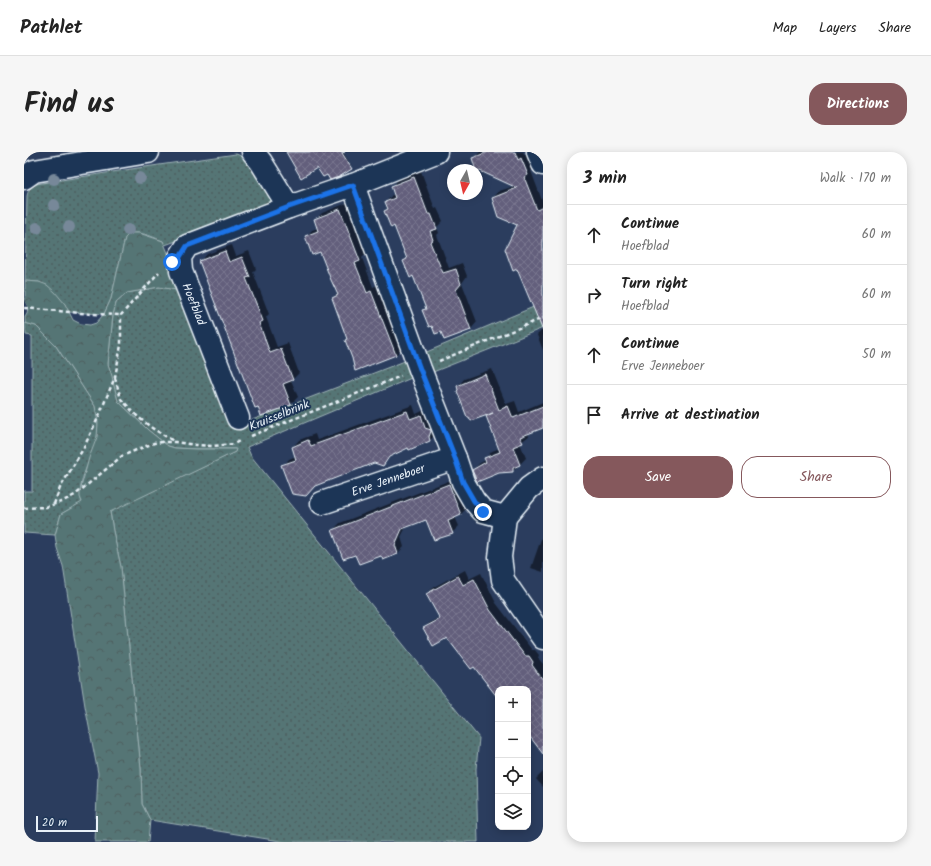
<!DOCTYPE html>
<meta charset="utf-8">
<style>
body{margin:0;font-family:Kalam,sans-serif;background:#f6f6f6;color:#222}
.controls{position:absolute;right:12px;bottom:12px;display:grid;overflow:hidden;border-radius:8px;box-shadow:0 2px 10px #0003}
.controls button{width:36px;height:36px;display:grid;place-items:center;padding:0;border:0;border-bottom:1px solid #e0e0e0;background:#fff;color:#222;font:20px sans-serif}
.compass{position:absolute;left:423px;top:12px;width:36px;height:36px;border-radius:50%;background:#fff;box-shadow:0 2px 10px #0003;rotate:188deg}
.scale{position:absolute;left:12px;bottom:10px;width:62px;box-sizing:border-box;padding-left:4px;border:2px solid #e8f1f8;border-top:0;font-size:11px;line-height:14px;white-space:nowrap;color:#e8f1f8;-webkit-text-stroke:3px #1d3557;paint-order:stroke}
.stop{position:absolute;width:12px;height:12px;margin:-9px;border:3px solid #1a73e8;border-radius:50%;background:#fff}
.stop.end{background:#1a73e8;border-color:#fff;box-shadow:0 1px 4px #0008}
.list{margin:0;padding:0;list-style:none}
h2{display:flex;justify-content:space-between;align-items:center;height:52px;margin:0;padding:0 16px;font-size:17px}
h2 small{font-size:13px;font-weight:400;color:#767676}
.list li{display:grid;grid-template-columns:26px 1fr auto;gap:12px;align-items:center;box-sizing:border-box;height:60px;padding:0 16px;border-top:1px solid #e0e0e0}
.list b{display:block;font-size:15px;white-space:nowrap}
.list p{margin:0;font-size:13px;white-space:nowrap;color:#767676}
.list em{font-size:13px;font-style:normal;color:#767676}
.actions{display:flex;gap:8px;padding:12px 16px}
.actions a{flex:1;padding:9px 0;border:1px solid #85585c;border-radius:16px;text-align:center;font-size:14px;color:#85585c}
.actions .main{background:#85585c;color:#fff}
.icon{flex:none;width:22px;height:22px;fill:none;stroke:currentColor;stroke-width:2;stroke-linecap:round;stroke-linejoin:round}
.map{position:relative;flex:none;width:519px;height:690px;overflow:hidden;border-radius:16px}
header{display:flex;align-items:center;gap:24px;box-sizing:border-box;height:56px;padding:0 20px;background:#fff;border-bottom:1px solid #e0e0e0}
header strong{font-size:19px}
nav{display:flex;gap:22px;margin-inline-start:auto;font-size:14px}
.intro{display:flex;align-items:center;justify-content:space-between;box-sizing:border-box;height:96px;padding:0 24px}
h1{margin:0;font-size:28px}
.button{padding:10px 18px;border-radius:16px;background:#85585c;color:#fff;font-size:14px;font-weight:700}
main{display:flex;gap:24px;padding:0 24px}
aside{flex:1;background:#fff;border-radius:16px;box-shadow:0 2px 10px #0003}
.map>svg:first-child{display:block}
.grass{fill:url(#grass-dots);stroke:#9eb3b6}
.forest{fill:url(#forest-crowns);stroke:#9eb3b6}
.shadow{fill:#0007}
.building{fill:url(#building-cross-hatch);stroke:#e8f1f8}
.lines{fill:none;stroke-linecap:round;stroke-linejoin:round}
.minor-casing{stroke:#e8f1f8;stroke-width:25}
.path{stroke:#e8f1f8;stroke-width:2.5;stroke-dasharray:4 3;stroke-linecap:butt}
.minor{stroke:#1d3557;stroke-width:22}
.tree{fill:#789}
.route{stroke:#1a73e8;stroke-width:5}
.labels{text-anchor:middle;stroke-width:4;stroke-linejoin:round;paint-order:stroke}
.street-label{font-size:12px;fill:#e8f1f8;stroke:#1d3557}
</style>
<header>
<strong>Pathlet</strong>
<nav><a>Map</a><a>Layers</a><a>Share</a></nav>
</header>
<div class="intro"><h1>Find us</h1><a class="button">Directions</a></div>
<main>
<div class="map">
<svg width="519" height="690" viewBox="0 0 519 690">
<defs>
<pattern id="grass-dots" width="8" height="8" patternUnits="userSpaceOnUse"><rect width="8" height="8" fill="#557574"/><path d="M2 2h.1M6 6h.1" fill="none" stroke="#4e5e5f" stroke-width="1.8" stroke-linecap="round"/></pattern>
<pattern id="forest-crowns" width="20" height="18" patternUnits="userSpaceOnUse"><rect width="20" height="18" fill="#557574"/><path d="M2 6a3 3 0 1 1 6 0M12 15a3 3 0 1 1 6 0" fill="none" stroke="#4e5e5f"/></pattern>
<pattern id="building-cross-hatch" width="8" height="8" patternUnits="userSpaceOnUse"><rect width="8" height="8" fill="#635f7c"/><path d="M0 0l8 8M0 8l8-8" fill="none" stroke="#79768f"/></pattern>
</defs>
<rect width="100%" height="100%" fill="#2b3d5e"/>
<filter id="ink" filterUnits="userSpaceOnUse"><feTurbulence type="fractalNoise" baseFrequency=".025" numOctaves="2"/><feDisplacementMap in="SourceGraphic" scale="8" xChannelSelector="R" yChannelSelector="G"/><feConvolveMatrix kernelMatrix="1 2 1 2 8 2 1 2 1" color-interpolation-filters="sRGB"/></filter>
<g filter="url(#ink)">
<g class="grass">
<path d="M 212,2 L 222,6 L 250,49 L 249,54 L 141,93 L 139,89 C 128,85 110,75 101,86 L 87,147 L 80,162 L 44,160 L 41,152 L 15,130 L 1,129 L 3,44 C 4,38 7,35 12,32 L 114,16 Z"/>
<path d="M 135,135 L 158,139 L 218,272 L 386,207 L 519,151 L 519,176 L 409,220 L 392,224 L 223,295 L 227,304 L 455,586 L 452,617 L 454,690 L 262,690 L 126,668 L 118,652 L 117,617 L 97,415 L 89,379 L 86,359 L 211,300 L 211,297 L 172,297 L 151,296 L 144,294 L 124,278 L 94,249 L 84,212 L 89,163 L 92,151 L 103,141 Z"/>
<path d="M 1,171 L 12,174 L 32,194 L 71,254 C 74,265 75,275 73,285 C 69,305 51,331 58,351 L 49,355 L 37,362 L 31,383 L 0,381 L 0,339 L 8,339 L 8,184 L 2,183 Z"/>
</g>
<path class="forest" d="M 108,81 L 115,81 L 139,89 L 147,108 L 158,139 L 135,135 L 103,141 L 92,151 L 89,163 L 84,212 L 88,224 L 90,234 L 94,249 L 124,278 L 144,294 L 151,296 L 172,297 L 212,297 L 211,300 L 86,360 L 89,379 L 97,415 L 117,617 L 118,652 L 126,668 L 124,690 L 71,690 L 74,621 L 61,554 L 39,414 L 33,396 L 31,383 L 37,362 L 58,350 L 56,345 L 56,339 L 65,306 L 73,285 L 74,271 L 71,254 L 32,194 L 12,174 L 1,171 L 1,165 L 3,162 L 4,155 L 1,149 L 1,129 L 15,130 L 23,133 L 31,140 L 41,152 L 49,168 L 57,172 L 66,173 L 72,171 L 80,162 L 87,147 L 101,86 L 104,83 Z"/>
<g class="shadow">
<path d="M 263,0 L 319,0 L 327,14 L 320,20 L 303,21 L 294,15 Z"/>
<path d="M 456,0 L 499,0 L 500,2 L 504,1 L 510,16 L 507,19 L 519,51 L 519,198 L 513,183 L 519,177 L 494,116 L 495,72 L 469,46 L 475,39 L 491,34 L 449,7 Z"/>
<path d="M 397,19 L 411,57 L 413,56 L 419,69 L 413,75 L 415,81 L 413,83 L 425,116 L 438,111 L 443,124 L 438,131 L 453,170 L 447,177 L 421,187 L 418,178 L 400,159 L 402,156 L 390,123 L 380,109 L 383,106 L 371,73 L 361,59 L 364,56 L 362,50 L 368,43 L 371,42 L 368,35 L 374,28 Z"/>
<path d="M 323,51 L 342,102 L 338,106 L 349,135 L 354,133 L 378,196 L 372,203 L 329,205 L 322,188 L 324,186 L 309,146 L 314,141 L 297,98 L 282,85 L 288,78 L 294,76 L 291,68 L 298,61 Z"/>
<path d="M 208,93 L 212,104 L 225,99 L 232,117 L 229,120 L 245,162 L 242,165 L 253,195 L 264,191 L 275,221 L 269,227 L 267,228 L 274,245 L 267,252 L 238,263 L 177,109 L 183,102 Z"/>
<path d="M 468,217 L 482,252 L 491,249 L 495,260 L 519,250 L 519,275 L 504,281 L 505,284 L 496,291 L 502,306 L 489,319 L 449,318 L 456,311 L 462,308 L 462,306 L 468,299 L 476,296 L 463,264 L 467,261 L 434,234 L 440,227 Z"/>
<path d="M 389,253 L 392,262 L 403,257 L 412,282 L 406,288 L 385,295 L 367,303 L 359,313 L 350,310 L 259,314 L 265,307 L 272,304 L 269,295 L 275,288 L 291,282 L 293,288 Z"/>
<path d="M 432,326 L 443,356 L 436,363 L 431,365 L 435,374 L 428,381 L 403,366 L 382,375 L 377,385 L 380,395 L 374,401 L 357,403 L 332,401 L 309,378 L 316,371 Z"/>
<path d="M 519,385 L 519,420 L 507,416 L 517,387 Z"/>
<path d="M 441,418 L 445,427 L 457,421 L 472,451 L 508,498 L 511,498 L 515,503 L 514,506 L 519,512 L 519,600 L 504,581 L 504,557 L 507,533 L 502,537 L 474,537 L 474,544 L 450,513 L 424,484 L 400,476 L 407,470 L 416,465 L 403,442 L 410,435 Z"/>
<path d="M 519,620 L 519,635 L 512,627 Z"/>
</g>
<g class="building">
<path d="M 262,0 L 321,0 L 318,1 L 328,17 L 315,25 L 306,28 L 303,23 L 299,25 L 293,16 L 277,26 Z"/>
<path d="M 464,0 L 491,0 L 494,8 L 497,6 L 504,23 L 500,25 L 513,58 L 519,55 L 519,179 L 493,117 L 489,119 L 481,97 L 493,73 L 474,65 L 468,46 L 493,36 L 454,18 L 451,16 L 448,6 Z"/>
<path d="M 390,25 L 404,62 L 407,62 L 413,77 L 406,79 L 409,88 L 406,90 L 419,121 L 432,117 L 437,132 L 432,138 L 447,178 L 420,188 L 417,180 L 411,182 L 408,174 L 405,175 L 398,158 L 402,157 L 389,124 L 386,126 L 379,109 L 383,107 L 370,74 L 367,76 L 360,59 L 364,57 L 361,50 L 371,46 L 367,34 Z"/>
<path d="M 316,57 L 336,109 L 331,111 L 343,141 L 347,139 L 372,203 L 331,219 L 328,206 L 321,188 L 323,187 L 308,146 L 314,143 L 307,128 L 296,100 L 288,103 L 281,84 L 294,79 L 290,67 Z"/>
<path d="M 201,99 L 205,110 L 218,105 L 226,125 L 222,126 L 239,169 L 235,171 L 246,201 L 257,197 L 269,228 L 259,232 L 267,253 L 237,264 L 234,255 L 231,256 L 175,109 Z"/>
<path d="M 461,222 L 475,258 L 484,254 L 489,266 L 519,254 L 519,276 L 496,285 L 499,291 L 489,295 L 496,313 L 489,316 L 489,320 L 475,321 L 453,330 L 448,318 L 462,310 L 460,306 L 476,300 L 462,264 L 469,261 L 447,269 L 445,265 L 443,265 L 433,239 L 434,238 L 433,234 Z"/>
<path d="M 383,259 L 386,267 L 397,263 L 401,276 L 407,278 L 407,279 L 405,285 L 406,289 L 385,298 L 384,296 L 365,305 L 359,314 L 350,311 L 291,334 L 282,344 L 268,342 L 257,313 L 272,308 L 268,295 L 284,288 L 287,294 Z"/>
<path d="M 425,332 L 437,363 L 424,369 L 429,382 L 410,388 L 402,368 L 378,377 L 371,393 L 374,402 L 359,408 L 357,404 L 335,412 L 331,403 L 319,407 L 308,378 Z"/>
<path d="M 434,424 L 439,433 L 450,427 L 466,458 L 501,504 L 505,504 L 509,510 L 508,513 L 519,528 L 519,602 L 504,582 L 504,537 L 474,537 L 474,546 L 450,515 L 447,517 L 423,486 L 409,494 L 399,476 L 416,467 L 402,442 Z"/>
</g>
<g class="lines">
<g class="minor-casing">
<g id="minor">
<path d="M 229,0 L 237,10 L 265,55"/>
<path d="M 514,0 L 519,12"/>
<path d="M 0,26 L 10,19 L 124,0"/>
<path d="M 329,33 L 396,217 L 431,306 L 439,330 L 450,349 L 459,359 L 481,365 L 476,405 L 479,428 L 519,486"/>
<path d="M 214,266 L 157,119 L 156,105 L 163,94 L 265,55 L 329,33 L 412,0"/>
<path d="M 298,351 L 431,306"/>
<path d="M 481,365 L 505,336 L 519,326"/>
</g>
</g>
<g class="path">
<path d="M 0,156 L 68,162 L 97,163"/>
<path d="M 415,209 L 519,166"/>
<path d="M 91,226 L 97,247 L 114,265 L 128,276 L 151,290"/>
<path d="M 227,284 L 377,224"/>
<path d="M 30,352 L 36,336 L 59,297 L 74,266 L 91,225 L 97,193 L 97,163 L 135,120"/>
<path d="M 0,356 L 22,355 L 37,350 L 51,343 L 98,304 L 117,296 L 130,291 L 139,290 L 151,290 L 172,293 L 189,294 L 210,292 L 217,288"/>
</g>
<use href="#minor" class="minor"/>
</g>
<g class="tree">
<circle cx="116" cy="26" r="6"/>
<circle cx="30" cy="27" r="6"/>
<circle cx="30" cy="53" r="6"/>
<circle cx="45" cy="75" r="6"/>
<circle cx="13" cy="76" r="6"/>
<circle cx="104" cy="78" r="6"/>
</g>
</g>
<g class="lines" filter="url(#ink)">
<path class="route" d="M 148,110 L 156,105 L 163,94 L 265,55 L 329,33 L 396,217 L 431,306 L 439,330 L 450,349 L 459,360"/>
</g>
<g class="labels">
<g class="street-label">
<text transform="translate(170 152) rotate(68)" y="4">Hoefblad</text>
<text transform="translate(255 263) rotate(-22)" y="4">Kruisselbrink</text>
<text transform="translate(364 328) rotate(-19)" y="4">Erve Jenneboer</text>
</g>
</g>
</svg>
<div class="controls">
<button>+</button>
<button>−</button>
<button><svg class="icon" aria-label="locate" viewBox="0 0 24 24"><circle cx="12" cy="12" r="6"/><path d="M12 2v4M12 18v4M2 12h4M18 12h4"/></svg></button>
<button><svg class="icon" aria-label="layers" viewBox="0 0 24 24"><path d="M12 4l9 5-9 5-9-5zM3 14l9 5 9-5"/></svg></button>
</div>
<svg class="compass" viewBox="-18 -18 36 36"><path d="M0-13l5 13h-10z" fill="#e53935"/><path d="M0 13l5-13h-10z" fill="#767676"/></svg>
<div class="scale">20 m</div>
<div class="stop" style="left:148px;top:110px"></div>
<div class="stop end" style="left:459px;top:360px"></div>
</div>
<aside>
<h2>3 min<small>Walk · 170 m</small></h2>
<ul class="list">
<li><svg class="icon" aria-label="ahead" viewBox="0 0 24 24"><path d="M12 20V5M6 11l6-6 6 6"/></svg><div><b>Continue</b><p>Hoefblad</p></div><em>60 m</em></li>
<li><svg class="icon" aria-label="right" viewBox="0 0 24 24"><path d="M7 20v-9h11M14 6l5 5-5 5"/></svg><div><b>Turn right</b><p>Hoefblad</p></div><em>60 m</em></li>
<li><svg class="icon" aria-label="ahead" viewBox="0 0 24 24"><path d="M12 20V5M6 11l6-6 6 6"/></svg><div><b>Continue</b><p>Erve Jenneboer</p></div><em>50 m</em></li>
<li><svg class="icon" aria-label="arrive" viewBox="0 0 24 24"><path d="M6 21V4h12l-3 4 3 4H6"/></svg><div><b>Arrive at destination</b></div></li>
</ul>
<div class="actions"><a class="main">Save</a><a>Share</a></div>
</aside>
</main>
